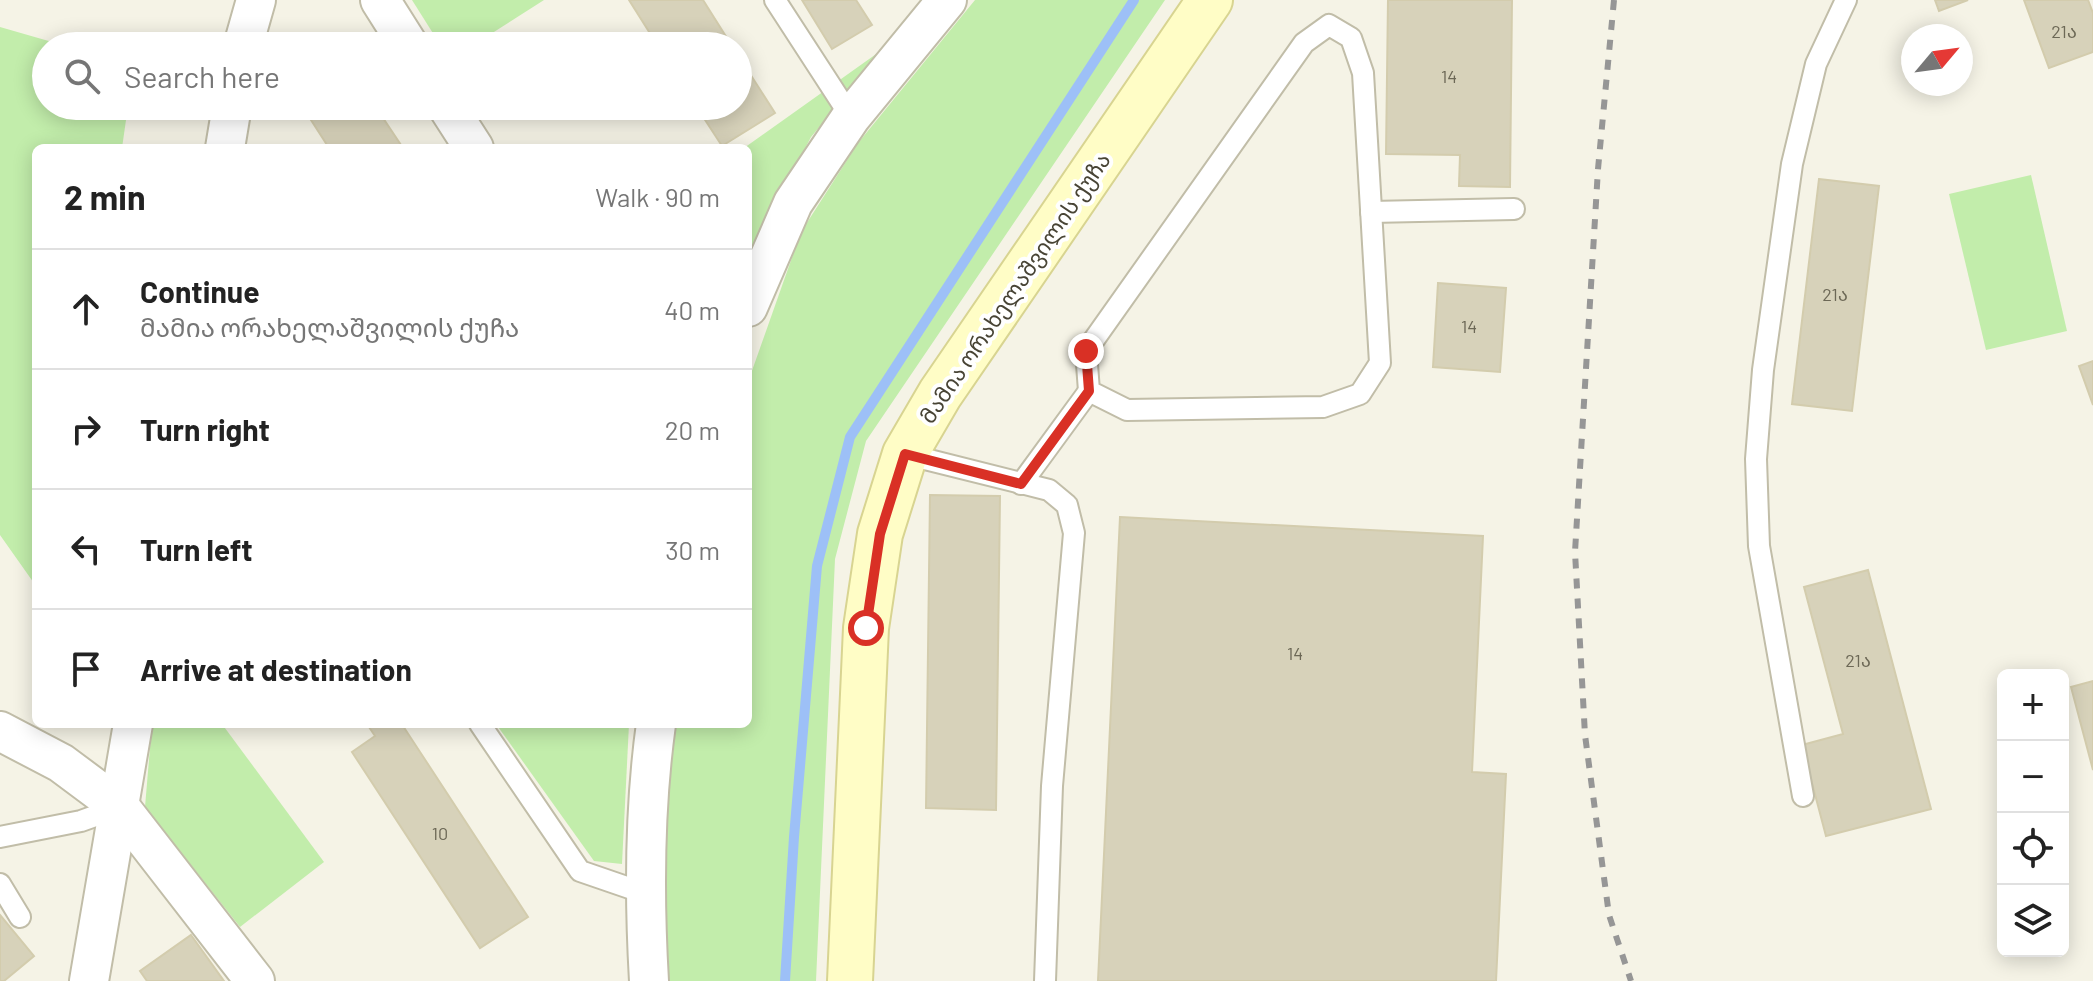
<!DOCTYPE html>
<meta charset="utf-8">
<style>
body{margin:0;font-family:Barlow,"Noto Sans Georgian",sans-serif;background:#f2f2f2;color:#222}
.controls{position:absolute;right:24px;bottom:24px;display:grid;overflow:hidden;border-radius:12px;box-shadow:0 4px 20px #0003}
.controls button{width:72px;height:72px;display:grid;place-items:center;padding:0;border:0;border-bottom:2px solid #e0e0e0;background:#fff;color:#222;font:40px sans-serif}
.compass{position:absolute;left:1901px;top:24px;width:72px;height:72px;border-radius:50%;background:#fff;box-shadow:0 4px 20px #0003;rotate:61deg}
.stop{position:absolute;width:24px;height:24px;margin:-18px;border:6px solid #d93025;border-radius:50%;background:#fff}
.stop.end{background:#d93025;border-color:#fff;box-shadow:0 2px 8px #0008}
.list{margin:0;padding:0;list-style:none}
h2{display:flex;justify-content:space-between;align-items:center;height:104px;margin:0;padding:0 32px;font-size:34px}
h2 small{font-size:26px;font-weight:400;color:#767676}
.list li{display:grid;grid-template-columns:52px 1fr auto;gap:24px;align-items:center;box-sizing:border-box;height:120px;padding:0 32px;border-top:2px solid #e0e0e0}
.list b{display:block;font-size:30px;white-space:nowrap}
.list p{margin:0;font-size:26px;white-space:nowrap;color:#767676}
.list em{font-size:26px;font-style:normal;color:#767676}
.icon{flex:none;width:44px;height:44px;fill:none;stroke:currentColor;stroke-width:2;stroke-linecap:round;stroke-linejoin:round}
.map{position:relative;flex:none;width:2093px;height:981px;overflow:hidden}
.search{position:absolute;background:#fff;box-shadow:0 4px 20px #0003;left:32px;top:32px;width:720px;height:88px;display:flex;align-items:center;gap:20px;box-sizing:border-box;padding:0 28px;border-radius:44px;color:#767676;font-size:30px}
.panel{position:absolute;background:#fff;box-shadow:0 4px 20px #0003;left:32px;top:144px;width:720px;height:584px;border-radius:12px}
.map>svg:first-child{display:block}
.green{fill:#c2edab}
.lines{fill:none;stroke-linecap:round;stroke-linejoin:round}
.stream{stroke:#9dc0f7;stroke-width:10}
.building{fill:#d7d2ba;stroke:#d3ccad;stroke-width:2}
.lane-casing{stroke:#c1bda8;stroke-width:24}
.street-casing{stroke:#c1bda8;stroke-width:42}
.secondary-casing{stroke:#d8d491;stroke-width:48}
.lane{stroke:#fff;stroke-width:20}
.street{stroke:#fff;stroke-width:38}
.secondary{stroke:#fffdc6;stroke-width:44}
.rail{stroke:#969696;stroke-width:6;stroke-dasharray:10 10;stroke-linecap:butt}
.route{stroke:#d93025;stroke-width:10}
.labels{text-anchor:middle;stroke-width:8;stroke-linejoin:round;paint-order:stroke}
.number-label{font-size:18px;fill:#6c6856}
.street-label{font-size:22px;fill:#484435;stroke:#fff}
</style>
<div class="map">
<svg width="2093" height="981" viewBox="0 0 2093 981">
<rect width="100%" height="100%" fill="#f5f3e6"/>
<g class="green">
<path d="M 412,0 L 544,0 L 472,46 L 441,46 Z"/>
<path d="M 975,0 L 1165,0 L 866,441 L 835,559 L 816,981 L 664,981 C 658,895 664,810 673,724 L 748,724 L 748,382 L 801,232 L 858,143 Z"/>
<path d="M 0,27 L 66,46 L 46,46 L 46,106 L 128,106 L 122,148 L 36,148 L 36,586 L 0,535 Z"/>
<path d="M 886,47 L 811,137 L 748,259 L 748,148 L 744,148 Z"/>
<path d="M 2031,175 L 2067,331 L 1986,350 L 1949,194 Z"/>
<path d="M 152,724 L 222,724 L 324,862 L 240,927 L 145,807 Z"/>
<path d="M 496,724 L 629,724 L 622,864 L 594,861 Z"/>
</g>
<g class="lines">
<path class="stream" d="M 785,981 L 794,837 L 817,566 L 850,437 L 1134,0"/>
</g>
<g class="building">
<path d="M 629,0 L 703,0 L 732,46 L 658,46 Z"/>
<path d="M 802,0 L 856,0 L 872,25 L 832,49 Z"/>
<path d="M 1388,0 L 1512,0 L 1510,187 L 1459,186 L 1460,155 L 1386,154 Z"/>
<path d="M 1935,0 L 1968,0 L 1939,11 Z"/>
<path d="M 2024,0 L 2088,0 L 2093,13 L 2093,52 L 2049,68 Z"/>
<path d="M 328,34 L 336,46 L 310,46 Z"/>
<path d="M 738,55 L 775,113 L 722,146 L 696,106 L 738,106 Z"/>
<path d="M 302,106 L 375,106 L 403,148 L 329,148 Z"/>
<path d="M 1819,179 L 1879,186 L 1852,411 L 1792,404 Z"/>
<path d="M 1438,283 L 1506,288 L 1500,372 L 1433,367 Z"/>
<path d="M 2093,361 L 2093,405 L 2079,366 Z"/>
<path d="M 930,495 L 1000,496 L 996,810 L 926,808 Z"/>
<path d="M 1120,517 L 1483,536 L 1472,772 L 1506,774 L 1496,981 L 1098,981 Z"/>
<path d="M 1868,570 L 1931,809 L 1826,836 L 1802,745 L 1843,734 L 1804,587 Z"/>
<path d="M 2093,681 L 2093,770 L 2071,687 Z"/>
<path d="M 367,724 L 407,724 L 403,726 L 528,917 L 480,948 L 352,752 L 375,736 Z"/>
<path d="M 0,915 L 34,956 L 4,981 L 0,981 Z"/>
<path d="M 191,935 L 224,981 L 147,981 L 140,971 Z"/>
</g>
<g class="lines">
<g class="lane-casing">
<g id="lane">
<path d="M 775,0 L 851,117"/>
<path d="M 1329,25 L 1351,38 L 1363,73 L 1380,363 L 1360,394 L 1323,407 L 1127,410 L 1089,391 L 1086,351 L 1304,43 Z"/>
<path d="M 1371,212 L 1514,209"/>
<path d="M 905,454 L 1049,490 L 1067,505 L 1074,533 L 1052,786 L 1045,981"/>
<path d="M 1021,484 L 1089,391"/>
<path d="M 480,724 L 580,871 L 644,893"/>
<path d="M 1803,796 L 1759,546 L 1756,459 L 1763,370 L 1792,164 L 1816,64 L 1846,0"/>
<path d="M 0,837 L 81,821 L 120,807"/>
<path d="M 0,884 L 20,917"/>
</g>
</g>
<g class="street-casing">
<g id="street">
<path d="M 380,0 L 409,46"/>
<path d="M 243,46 L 256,0"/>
<path d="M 447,106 L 474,148"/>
<path d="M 225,148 L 232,106"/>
<path d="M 748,307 L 793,203 L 851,117 L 947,0"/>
<path d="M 0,731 L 61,763 L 120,807 L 255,981"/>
<path d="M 89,981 L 133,724"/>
<path d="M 649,981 C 644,895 644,810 656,724"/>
</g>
</g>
<g class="secondary-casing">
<path id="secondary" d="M 850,981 L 866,628 L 880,534 L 905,454 L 940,394 L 1210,0"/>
</g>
<use href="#lane" class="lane"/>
<use href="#street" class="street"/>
<use href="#secondary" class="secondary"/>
<path class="rail" d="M 1614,0 L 1598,169 L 1575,552 L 1585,735 L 1609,915 L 1631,981"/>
</g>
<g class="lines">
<path class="route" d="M 866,628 L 880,534 L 905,454 L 1021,484 L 1089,391 L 1086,351"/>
</g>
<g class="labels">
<g class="number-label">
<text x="2064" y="38">21ა</text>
<text x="1449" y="83">14</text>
<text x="1835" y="301">21ა</text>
<text x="1469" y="333">14</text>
<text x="1295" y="660">14</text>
<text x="1858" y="667">21ა</text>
<text x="440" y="840">10</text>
</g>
<g class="street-label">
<text transform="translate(1015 288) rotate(-56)" y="8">მამია ორახელაშვილის ქუჩა</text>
</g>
</g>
</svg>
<div class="controls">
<button>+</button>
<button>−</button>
<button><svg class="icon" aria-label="locate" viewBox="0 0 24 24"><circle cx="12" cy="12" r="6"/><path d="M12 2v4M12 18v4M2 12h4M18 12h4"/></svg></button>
<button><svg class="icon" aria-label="layers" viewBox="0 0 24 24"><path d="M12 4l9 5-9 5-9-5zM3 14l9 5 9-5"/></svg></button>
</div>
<svg class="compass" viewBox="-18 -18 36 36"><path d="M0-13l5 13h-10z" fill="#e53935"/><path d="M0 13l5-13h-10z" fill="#767676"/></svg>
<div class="stop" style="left:866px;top:628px"></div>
<div class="stop end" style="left:1086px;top:351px"></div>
<div class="search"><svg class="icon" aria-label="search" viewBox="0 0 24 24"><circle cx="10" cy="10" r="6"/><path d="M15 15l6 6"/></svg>Search here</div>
<section class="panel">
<h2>2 min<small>Walk · 90 m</small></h2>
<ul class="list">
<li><svg class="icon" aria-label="ahead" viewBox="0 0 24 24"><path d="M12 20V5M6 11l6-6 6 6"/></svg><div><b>Continue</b><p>მამია ორახელაშვილის ქუჩა</p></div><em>40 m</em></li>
<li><svg class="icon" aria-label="right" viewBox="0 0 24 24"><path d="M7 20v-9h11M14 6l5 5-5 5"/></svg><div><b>Turn right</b></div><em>20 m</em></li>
<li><svg class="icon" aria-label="left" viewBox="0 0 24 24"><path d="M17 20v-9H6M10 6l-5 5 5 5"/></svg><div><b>Turn left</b></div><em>30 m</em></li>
<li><svg class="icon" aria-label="arrive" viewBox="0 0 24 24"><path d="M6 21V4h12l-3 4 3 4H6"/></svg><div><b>Arrive at destination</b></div></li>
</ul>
</section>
</div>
